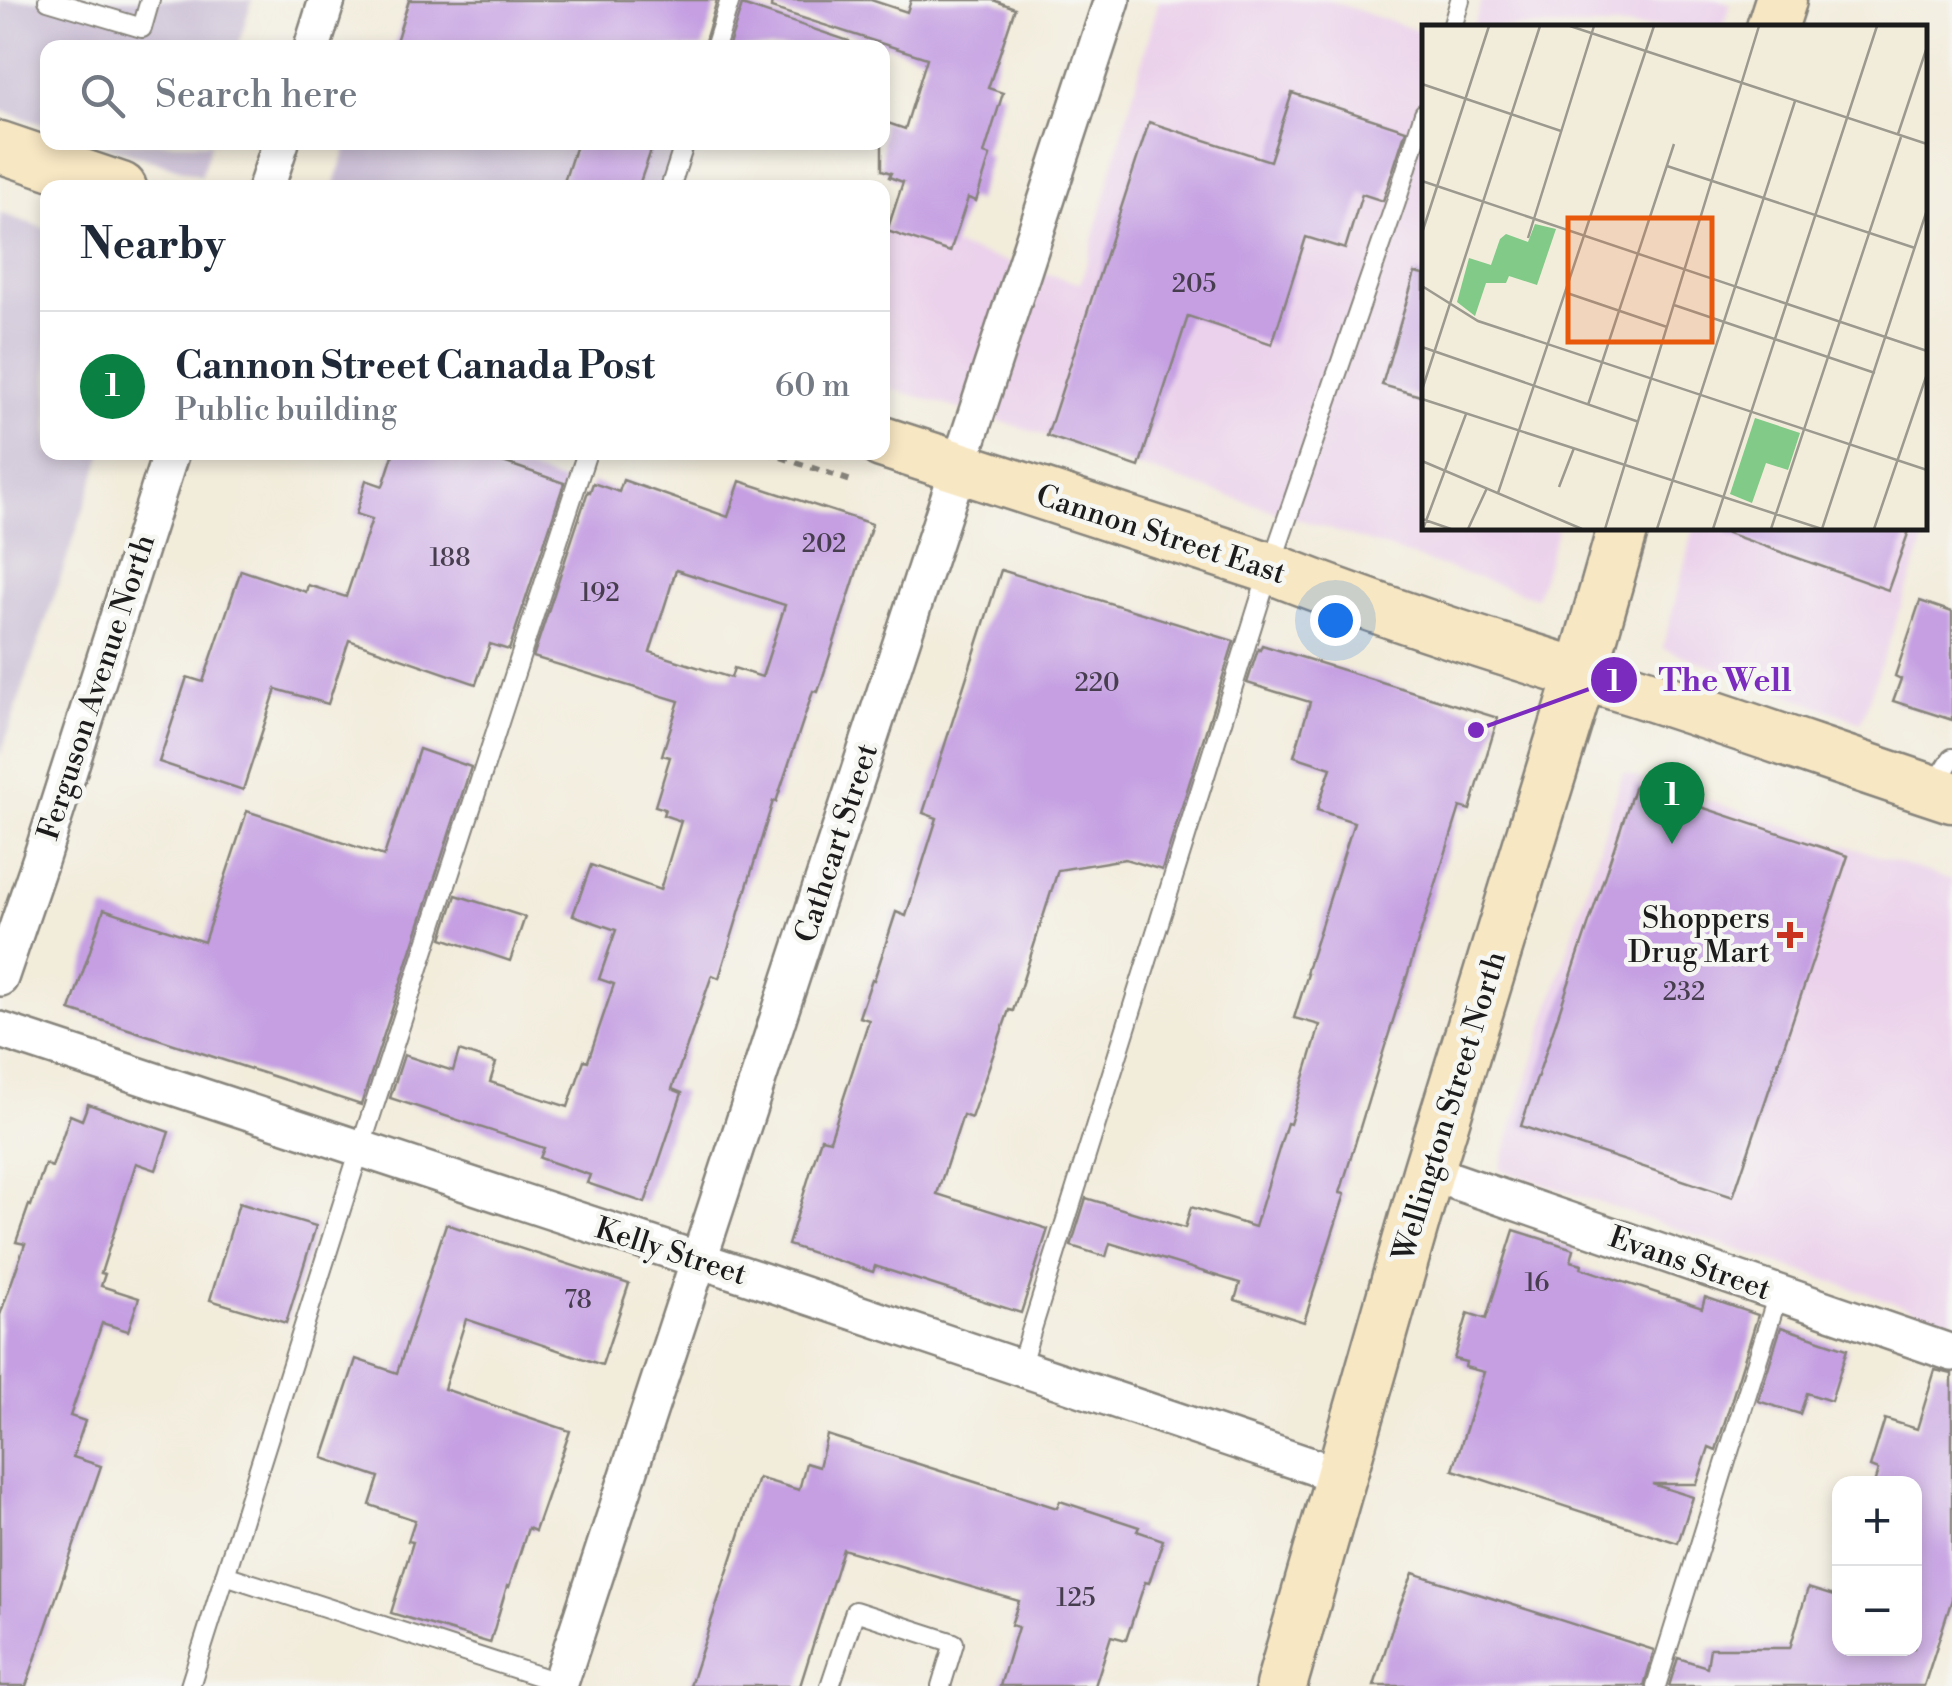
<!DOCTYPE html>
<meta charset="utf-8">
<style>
body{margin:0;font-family:"Libre Bodoni",serif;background:#f6f6f7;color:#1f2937}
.controls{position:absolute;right:30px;bottom:30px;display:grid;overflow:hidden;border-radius:20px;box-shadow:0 5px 15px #0003}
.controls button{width:90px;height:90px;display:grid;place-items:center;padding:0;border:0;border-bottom:2px solid #e0e1e3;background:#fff;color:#1f2937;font:50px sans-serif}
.you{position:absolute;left:1335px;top:620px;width:35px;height:35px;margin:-25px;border:8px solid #fff;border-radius:50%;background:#1a73e8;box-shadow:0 0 0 15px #1a73e833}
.badge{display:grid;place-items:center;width:65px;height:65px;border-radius:50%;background:#0b8043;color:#fff;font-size:32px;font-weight:700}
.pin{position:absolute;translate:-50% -82px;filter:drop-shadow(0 2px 5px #0008)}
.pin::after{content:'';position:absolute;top:52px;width:35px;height:30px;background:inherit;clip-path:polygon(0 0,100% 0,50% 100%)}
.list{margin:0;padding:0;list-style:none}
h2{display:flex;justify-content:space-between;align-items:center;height:130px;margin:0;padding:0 40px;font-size:42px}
h2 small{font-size:32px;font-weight:400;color:#747a83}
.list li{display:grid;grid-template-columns:65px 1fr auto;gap:30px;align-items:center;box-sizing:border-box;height:150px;padding:0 40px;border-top:2px solid #e0e1e3}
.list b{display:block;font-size:38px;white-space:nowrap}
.list p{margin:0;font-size:32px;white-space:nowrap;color:#747a83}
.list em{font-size:32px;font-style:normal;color:#747a83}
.icon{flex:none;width:55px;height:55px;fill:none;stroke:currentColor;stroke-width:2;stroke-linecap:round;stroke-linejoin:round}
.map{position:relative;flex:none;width:1952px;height:1686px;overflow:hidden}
.search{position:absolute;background:#fff;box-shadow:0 5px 15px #0003;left:40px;top:40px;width:850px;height:110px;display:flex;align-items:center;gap:25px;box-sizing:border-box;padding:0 35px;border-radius:20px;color:#747a83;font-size:38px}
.panel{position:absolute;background:#fff;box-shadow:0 5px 15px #0003;left:40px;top:180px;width:850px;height:280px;border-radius:20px}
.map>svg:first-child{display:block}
.built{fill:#ebd1eb}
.industrial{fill:#cbbfd5}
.building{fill:#c59fe2;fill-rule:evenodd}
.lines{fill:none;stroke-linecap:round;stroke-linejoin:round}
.lane-casing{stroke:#87847c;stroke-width:22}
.street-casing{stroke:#87847c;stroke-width:40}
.secondary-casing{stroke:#87847c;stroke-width:55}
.path{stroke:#87847c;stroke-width:6;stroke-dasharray:8 8;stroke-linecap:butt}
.lane{stroke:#fff;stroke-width:18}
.street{stroke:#fff;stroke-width:35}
.secondary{stroke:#f8e7c3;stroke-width:50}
.poi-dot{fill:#c8321e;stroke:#f6f6f2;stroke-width:4}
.labels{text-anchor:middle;stroke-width:9;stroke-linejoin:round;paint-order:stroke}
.number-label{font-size:25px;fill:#463d4e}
.street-label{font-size:30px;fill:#1c1c1c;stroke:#f6f6f2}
.poi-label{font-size:30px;fill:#1c1c1c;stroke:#f6f6f2;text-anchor:end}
.inset-road{fill:none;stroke:#9c998f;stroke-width:2.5}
.view{fill:#e8590c;fill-opacity:0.15;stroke:#e8590c;stroke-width:5}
.inset-edge{fill:none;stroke:#1c1c1c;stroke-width:5}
.leader{fill:none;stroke:#7b2cbf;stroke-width:4}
.callout-dot{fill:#7b2cbf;stroke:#f6f6f2;stroke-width:4}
.mark-label{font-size:30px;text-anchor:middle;font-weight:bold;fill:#fff}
.callout-label{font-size:32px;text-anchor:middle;font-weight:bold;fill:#7b2cbf;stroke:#f6f6f2;stroke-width:9;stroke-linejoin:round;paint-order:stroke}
</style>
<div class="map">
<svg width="1952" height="1686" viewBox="0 0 1952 1686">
<rect width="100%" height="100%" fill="#f6f6f2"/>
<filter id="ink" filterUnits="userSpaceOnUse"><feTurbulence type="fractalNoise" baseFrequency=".01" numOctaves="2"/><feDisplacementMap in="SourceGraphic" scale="20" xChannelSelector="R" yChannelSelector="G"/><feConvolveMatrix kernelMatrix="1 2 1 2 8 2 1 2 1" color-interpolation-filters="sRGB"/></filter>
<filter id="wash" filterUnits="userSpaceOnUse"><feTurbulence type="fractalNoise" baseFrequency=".0048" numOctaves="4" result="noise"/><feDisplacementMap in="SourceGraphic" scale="40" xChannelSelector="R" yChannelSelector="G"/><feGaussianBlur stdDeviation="2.25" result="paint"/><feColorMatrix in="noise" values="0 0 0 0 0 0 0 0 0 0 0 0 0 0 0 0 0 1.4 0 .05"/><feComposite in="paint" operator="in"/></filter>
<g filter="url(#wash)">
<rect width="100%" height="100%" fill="#f2ecdb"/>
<g class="built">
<path d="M 1159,0 L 1328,0 L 1424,33 L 1424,528 L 1558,528 L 1536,597 L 1016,426 L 883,386 L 882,224 L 1081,284 Z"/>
<path d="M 1482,0 L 1719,0 L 1731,4 L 1723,27 L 1473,27 Z"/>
<path d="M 1925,525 L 1929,527 L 1861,722 L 1663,648 L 1694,528 L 1924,528 Z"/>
<path d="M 1623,773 L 1952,880 L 1952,1322 L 1500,1169 Z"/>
</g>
<g class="industrial">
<path d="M 0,0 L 252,0 L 238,47 L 48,48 L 47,126 L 0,110 Z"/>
<path d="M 99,143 L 211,143 L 201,176 Z"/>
<path d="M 348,143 L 696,143 L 682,187 L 334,188 Z"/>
<path d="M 0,213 L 47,229 L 48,452 L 103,453 L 0,756 Z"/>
</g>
<g id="blocks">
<g class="building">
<path d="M 409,0 L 717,0 L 703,48 L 394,48 Z"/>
<path d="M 772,0 L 871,0 L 907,12 L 911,0 L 993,0 L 1015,8 L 988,88 L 1003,93 L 984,154 L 990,156 L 976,201 L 968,198 L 950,252 L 887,231 L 903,182 L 889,177 L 891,173 L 882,170 L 882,121 L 905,129 L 927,58 L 771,8 Z"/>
<path d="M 742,5 L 849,41 L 848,48 L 728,48 Z"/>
<path d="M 1292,93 L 1406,130 L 1383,201 L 1362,194 L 1345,249 L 1306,237 L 1272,344 L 1188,316 L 1139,467 L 1047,436 L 1149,122 L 1270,161 Z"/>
<path d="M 577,142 L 654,142 L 638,188 L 562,188 Z"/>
<path d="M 1415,273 L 1424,275 L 1424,397 L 1382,385 Z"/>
<path d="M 394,452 L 474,452 L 564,483 L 509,650 L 490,644 L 476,684 L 349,640 L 328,704 L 276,689 L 243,790 L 159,762 L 187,677 L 203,682 L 241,570 L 306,592 L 308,585 L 346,597 L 372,519 L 356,514 L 366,480 L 383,486 Z"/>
<path d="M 623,480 L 728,517 L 740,481 L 872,524 L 818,692 L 813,691 L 776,802 L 773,801 L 719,978 L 712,975 L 672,1089 L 682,1093 L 645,1203 L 587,1183 L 590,1175 L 540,1158 L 544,1148 L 390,1098 L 404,1055 L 453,1071 L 459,1051 L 496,1063 L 490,1082 L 568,1107 L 584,1060 L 588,1061 L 614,984 L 599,979 L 616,930 L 573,915 L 591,865 L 660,890 L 681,821 L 663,815 L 665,809 L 655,806 L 670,757 L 662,755 L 679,701 L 533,657 L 588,491 L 590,492 L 593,483 L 619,492 ZM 676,570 L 785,605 L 762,677 L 734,668 L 731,678 L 650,652 Z"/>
<path d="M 1728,528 L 1910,528 L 1888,590 L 1727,533 Z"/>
<path d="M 1001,570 L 1234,641 L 1162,870 L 1125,859 L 1058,870 L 1013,1011 L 1009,1010 L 971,1118 L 963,1115 L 937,1194 L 1048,1229 L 1021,1313 L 875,1266 L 873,1272 L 788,1245 L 821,1138 L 830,1140 L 869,1020 L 859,1017 L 872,979 L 874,980 L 896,912 L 906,916 L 937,818 L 923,813 Z"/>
<path d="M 1920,601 L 1952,612 L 1952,720 L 1893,701 L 1901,679 L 1895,676 Z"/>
<path d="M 1262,645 L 1498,718 L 1470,810 L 1460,807 L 1380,1062 L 1340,1193 L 1345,1194 L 1304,1322 L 1235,1300 L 1240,1283 L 1110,1243 L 1106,1257 L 1071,1246 L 1086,1198 L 1185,1228 L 1191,1207 L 1255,1227 L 1287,1123 L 1290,1124 L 1320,1025 L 1294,1018 L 1308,974 L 1306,973 L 1354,822 L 1317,810 L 1331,768 L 1294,756 L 1310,702 L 1247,683 L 1258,649 L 1260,650 Z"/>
<path d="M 419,749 L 471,767 L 361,1105 L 70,1010 L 104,909 L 204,942 L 247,811 L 384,856 Z"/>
<path d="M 1635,785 L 1848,856 L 1733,1197 L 1521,1126 Z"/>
<path d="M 456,895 L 525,917 L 510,961 L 442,938 Z"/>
<path d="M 88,1104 L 169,1132 L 156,1170 L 136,1163 L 101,1273 L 105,1274 L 101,1286 L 139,1298 L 128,1331 L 102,1323 L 70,1416 L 85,1421 L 73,1457 L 101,1466 L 26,1686 L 0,1686 L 0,1315 L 25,1244 L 16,1242 L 29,1205 L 31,1206 L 45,1164 L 52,1167 L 70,1115 L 82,1120 Z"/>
<path d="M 239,1203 L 316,1226 L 286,1323 L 210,1300 Z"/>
<path d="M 446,1224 L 629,1284 L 602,1365 L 466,1319 L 444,1389 L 570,1431 L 535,1531 L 528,1528 L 509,1587 L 507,1586 L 490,1643 L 391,1613 L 413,1542 L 408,1541 L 415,1520 L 370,1505 L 379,1477 L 323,1458 L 356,1359 L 397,1373 Z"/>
<path d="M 1514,1230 L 1574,1249 L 1571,1261 L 1582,1264 L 1581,1268 L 1702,1308 L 1705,1297 L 1758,1315 L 1716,1450 L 1709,1447 L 1697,1484 L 1652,1484 L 1693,1497 L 1678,1543 L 1453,1470 L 1484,1372 L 1465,1367 L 1466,1362 L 1454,1359 L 1468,1313 L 1486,1319 Z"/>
<path d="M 1781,1327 L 1847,1349 L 1831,1401 L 1807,1393 L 1800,1414 L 1758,1401 Z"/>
<path d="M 1935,1370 L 1952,1374 L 1952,1599 L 1924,1686 L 1669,1686 L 1678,1658 L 1707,1667 L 1710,1648 L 1790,1648 L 1808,1588 L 1840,1598 L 1840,1648 L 1914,1648 L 1914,1484 L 1874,1484 L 1878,1470 L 1870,1467 L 1885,1419 L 1917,1429 Z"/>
<path d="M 827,1435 L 1057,1508 L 1060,1501 L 1139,1527 L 1137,1531 L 1163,1540 L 1149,1583 L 1145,1582 L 1126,1640 L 1111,1636 L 1095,1686 L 1000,1686 L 1018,1627 L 1011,1625 L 1019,1601 L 843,1549 L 800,1686 L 690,1686 L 758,1478 L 799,1490 L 806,1463 L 819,1467 Z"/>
<path d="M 1413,1573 L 1654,1650 L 1644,1686 L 1374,1686 L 1397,1613 Z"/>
</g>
</g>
</g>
<g filter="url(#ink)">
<use href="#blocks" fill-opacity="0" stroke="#87847c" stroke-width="2.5"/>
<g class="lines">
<g class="lane-casing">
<g id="lane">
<path d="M 48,0 L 142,28 L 150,0"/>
<path d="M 1452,28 L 1460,0"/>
<path d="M 715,48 L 730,0"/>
<path d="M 670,188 L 685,142"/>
<path d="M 1934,786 L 1952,758"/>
<path d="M 1020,1367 L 1270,568 L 1396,202 L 1424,113"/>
<path d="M 225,1575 L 560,1683"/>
<path d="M 190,1686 L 360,1149 L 587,452"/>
<path d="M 830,1686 L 855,1611 L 954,1643 L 941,1686"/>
<path d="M 1656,1686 L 1778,1294"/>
</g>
</g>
<g class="street-casing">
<g id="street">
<path d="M 312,48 L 327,0"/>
<path d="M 266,188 L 281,142"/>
<path d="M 0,978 L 41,858 L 171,452"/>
<path d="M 0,1030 L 757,1279 L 1341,1476"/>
<path d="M 1428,1172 L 1952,1353"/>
<path d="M 559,1686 L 1112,0"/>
</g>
</g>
<g class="secondary-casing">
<g id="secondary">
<path d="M 1772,28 L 1781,0"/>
<path d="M 0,147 L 121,188"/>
<path d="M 882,442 L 1270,568 C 1389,615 1511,653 1633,690 C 1740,724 1845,762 1952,797"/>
<path d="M 1281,1686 L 1428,1172 L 1581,675 L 1623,528"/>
</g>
</g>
<path class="path" d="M 766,452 L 854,482"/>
<use href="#lane" class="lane"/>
<use href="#street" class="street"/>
<use href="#secondary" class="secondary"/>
</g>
</g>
<path class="poi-dot" d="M1785 920h10v10h10v10h-10v10h-10v-10h-10v-10h10z"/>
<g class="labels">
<g class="number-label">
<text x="1194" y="292">205</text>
<text x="824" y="552">202</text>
<text x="450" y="566">188</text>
<text x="600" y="601">192</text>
<text x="1097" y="691">220</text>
<text x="1684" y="1000">232</text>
<text x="1537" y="1291">16</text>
<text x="578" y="1308">78</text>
<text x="1076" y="1606">125</text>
</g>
<g class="street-label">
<text transform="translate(1161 534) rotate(18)" y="10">Cannon Street East</text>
<text transform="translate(96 687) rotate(-72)" y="10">Ferguson Avenue North</text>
<text transform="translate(836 843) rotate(-72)" y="10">Cathcart Street</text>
<text transform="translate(1449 1106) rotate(-73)" y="10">Wellington Street North</text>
<text transform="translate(671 1251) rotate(18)" y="10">Kelly Street</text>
<text transform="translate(1690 1263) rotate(19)" y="10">Evans Street</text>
</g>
<g class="poi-label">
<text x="1770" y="928">Shoppers<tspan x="1770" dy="34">Drug Mart</tspan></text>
</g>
</g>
<g transform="translate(1422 25)">
<rect width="505" height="505" fill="#f2ecdb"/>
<path d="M 113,199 L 134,204 L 115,260 L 87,251 L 84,258 L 64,258 L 53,291 L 35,277 L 47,233 L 69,240 L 78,214 L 84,209 L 106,217 ZM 333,393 L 378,408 L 366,445 L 344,438 L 330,478 L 308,469 Z" fill="#81ca87"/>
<path class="inset-road" d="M 148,1 L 505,119M 0,59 L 139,106M 476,109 L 505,22M 245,141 L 493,223M 0,156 L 505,326M 0,208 L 67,1M 106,213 L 172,1M 0,261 L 56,296 L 505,445M 145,268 L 245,302M 252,280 L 453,348M 0,322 L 217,397M 0,365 L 118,1M 0,374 L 400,504M 166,380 L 252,119M 0,436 L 160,504M 137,462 L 152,423M 76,468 L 232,1M 0,494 L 29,504M 1,504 L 44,389M 46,504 L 65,463M 183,504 L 337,1M 235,504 L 373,76M 291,504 L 455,1M 349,504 L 479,112M 400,504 L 505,185M 452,504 L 505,349"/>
<path class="view" d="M 146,193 L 290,193 L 290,317 L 146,317 Z"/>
<rect width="505" height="505" class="inset-edge"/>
</g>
<path class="leader" d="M1476 730L1614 680"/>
<g class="callout-dot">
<circle cx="1476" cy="730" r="10"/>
<circle cx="1614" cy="680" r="25"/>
</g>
<g class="mark-label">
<text x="1614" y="691">1</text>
</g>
<g class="callout-label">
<text x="1725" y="691">The Well</text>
</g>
</svg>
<div class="controls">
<button>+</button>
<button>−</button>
</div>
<div class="you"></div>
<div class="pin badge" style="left:1672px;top:844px">1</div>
<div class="search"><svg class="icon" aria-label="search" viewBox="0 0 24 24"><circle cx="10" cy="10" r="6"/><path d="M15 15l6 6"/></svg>Search here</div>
<section class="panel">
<h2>Nearby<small></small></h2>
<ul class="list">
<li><span class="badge">1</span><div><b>Cannon Street Canada Post</b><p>Public building</p></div><em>60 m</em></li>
</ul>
</section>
</div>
